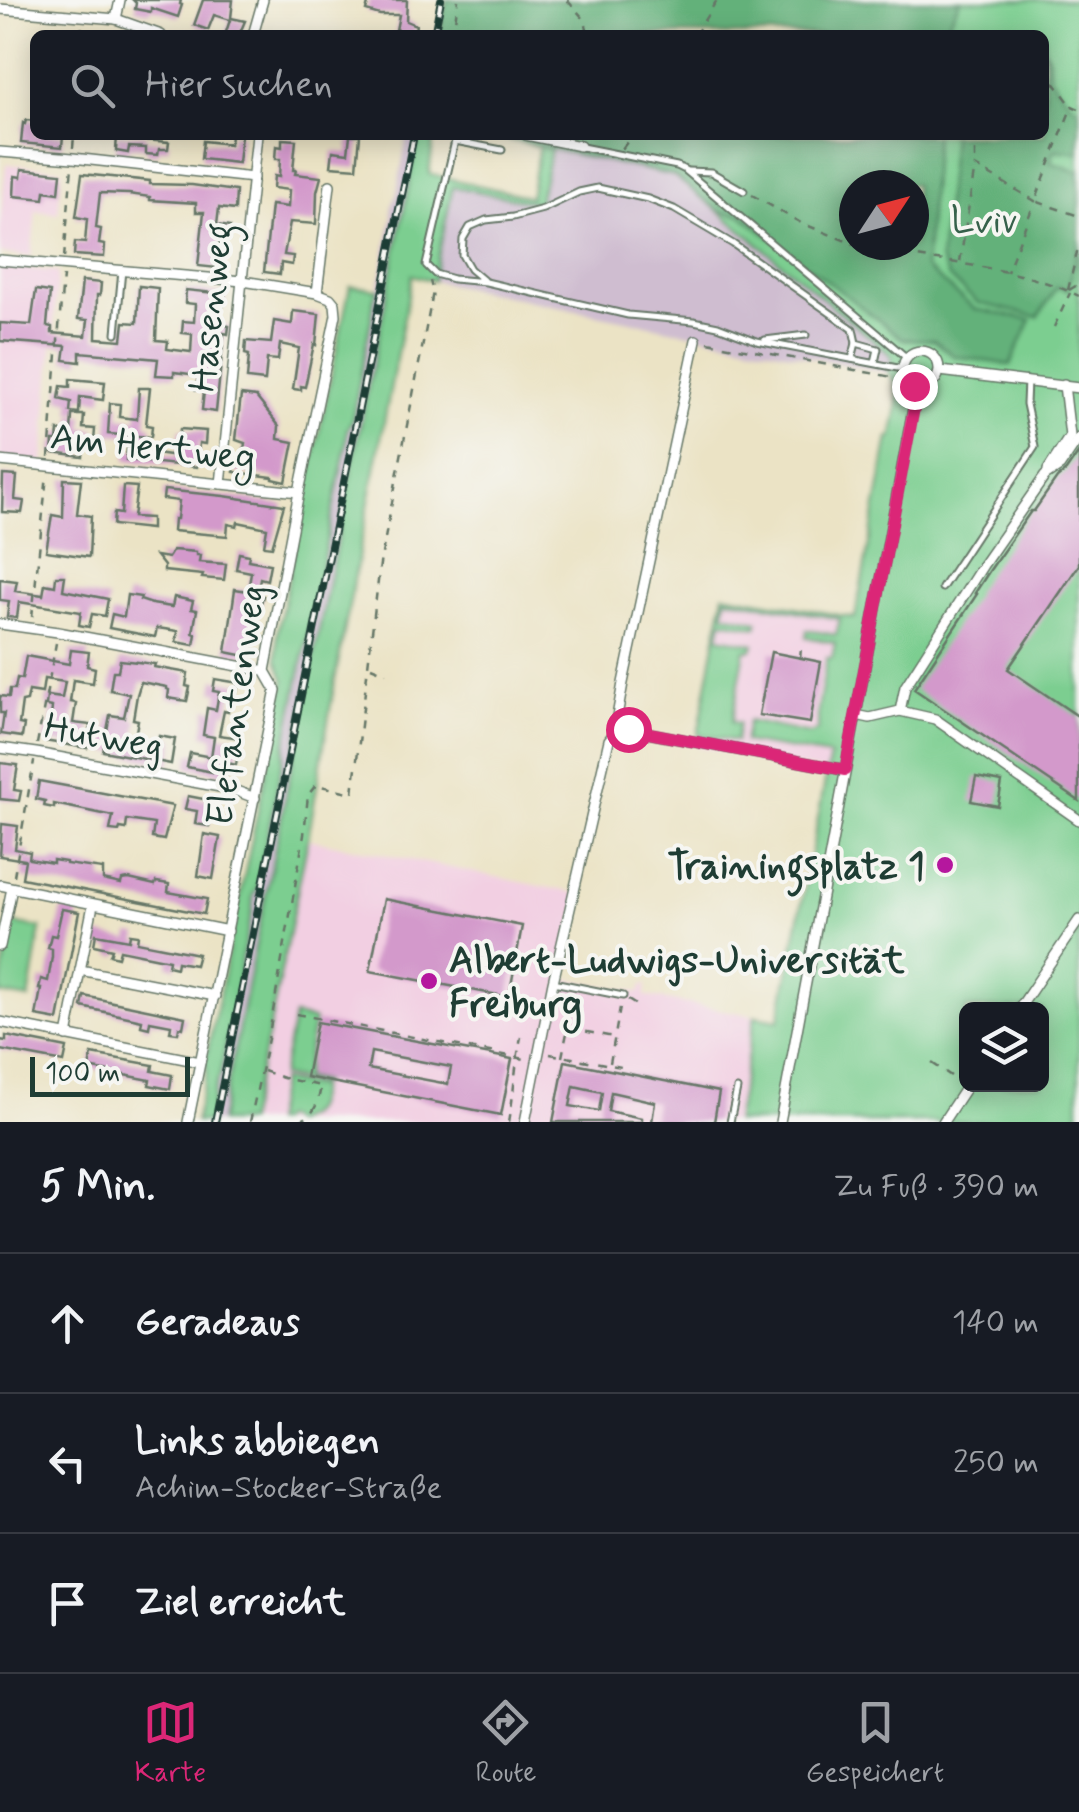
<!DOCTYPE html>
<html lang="de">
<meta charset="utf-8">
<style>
body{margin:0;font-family:Mynerve,sans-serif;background:#242831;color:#f1f3f6}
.controls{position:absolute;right:30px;bottom:30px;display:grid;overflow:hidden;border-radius:15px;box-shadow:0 5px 25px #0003}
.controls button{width:90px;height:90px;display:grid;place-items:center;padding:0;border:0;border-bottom:2px solid #363941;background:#171b24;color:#f1f3f6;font:50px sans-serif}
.compass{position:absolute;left:839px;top:170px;width:90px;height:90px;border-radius:50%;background:#171b24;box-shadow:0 5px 25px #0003;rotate:54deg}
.scale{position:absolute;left:30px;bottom:25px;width:160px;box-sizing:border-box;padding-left:10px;border:5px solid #1f3d34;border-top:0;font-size:28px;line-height:35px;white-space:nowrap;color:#1f3d34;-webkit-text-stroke:8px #f6f6f2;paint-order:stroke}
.stop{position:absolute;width:30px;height:30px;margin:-22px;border:8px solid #db2777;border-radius:50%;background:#fff}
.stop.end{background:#db2777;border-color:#fff;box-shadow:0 2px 10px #0008}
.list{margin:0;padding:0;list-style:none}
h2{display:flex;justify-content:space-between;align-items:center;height:130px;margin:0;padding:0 40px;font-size:42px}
h2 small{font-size:32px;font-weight:400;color:#9ea1a6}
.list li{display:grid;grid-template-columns:65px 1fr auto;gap:30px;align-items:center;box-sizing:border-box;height:140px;padding:0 40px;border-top:2px solid #363941}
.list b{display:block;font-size:38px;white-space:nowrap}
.list p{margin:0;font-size:32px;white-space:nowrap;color:#9ea1a6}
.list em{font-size:32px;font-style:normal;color:#9ea1a6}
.icon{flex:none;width:55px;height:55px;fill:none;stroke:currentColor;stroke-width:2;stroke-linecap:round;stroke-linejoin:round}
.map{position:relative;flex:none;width:1079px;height:1122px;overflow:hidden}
.search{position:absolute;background:#171b24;box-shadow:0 5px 25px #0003;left:30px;right:30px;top:30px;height:110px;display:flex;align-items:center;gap:25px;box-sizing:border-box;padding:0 35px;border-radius:15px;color:#9ea1a6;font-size:38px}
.sheet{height:550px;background:#171b24}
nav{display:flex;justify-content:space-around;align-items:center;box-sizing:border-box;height:140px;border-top:2px solid #363941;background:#171b24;font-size:28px;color:#9ea1a6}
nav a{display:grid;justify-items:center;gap:5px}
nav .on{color:#db2777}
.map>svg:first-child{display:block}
.built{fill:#f2cfe2}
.industrial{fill:#cfbdd0}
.green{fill:#7bce90;stroke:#4d8662;stroke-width:2.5;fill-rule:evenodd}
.forest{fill:#64b17a;stroke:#427757;stroke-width:2.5;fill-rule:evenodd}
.building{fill:#d399cb;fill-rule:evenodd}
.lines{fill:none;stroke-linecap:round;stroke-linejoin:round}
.lane-casing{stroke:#667767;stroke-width:9}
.street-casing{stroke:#667767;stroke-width:12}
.path{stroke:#667767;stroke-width:2.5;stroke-dasharray:8 8;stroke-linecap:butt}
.lane{stroke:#fff;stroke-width:5}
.street{stroke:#fff;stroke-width:9}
.rail-casing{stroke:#1f3d34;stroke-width:8}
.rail{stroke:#f6f6f2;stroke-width:4;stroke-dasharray:11;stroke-linecap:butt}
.route{stroke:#db2777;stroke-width:12}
.poi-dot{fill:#b5179e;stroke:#f6f6f2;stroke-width:4}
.labels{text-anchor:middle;stroke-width:8;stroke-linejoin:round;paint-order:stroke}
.park-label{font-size:38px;fill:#36614b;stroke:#f6f6f2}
.street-label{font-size:38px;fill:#1f3d34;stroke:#f6f6f2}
.poi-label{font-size:38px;font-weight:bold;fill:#1f3d34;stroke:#f6f6f2;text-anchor:end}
</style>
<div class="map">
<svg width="1079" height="1122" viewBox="0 0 1079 1122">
<rect width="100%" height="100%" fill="#f6f6f2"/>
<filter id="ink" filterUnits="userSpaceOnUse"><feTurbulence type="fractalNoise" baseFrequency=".01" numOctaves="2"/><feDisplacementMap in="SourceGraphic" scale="20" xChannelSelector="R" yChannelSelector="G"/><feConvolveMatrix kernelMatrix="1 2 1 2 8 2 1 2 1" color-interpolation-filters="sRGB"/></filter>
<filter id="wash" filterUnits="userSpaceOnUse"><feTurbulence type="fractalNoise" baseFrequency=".0048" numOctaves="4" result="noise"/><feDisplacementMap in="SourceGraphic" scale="40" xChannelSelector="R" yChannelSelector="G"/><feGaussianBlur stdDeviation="2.25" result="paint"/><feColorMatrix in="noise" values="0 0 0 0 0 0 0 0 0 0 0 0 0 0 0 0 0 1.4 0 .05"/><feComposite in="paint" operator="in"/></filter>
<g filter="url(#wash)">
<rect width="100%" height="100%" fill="#ebe3c5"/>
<g class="built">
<path d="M 6,164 L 62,169 L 58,213 L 36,211 L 31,257 L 0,253 L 0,225 Z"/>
<path d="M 0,265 L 58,272 L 43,465 L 0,461 Z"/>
<path d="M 724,594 L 855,618 L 827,772 L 696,746 Z"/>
<path d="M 308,839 L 580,894 L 562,978 L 640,993 L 642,985 L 647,985 L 645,996 L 755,1016 L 735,1122 L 247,1122 L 270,1026 Z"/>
</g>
<g class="industrial">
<path d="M 407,135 L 419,135 L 220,1122 L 210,1122 L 211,1106 L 215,1084 L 220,1075 L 241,967 L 241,960 L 252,912 L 253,896 L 257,887 L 346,445 L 346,436 L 352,420 L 372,314 L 374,298 L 378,289 L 392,217 L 391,209 L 397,193 Z"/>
<path d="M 551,150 L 674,176 L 889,353 L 893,358 L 888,373 L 433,281 L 453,187 L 538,203 Z"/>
</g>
<g class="green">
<path d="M 960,0 L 1079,0 L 1079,1122 L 735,1122 L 755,1016 L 779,1020 L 830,756 L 744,742 L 748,721 L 810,734 L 818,730 L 818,709 L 827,658 L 832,658 L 835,643 L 806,637 L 807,630 L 836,635 L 840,619 L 726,598 L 724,614 L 758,621 L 757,627 L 722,621 L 719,637 L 754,644 L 752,650 L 745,650 L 732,722 L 739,723 L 736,741 L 698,735 L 724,594 L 855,618 L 889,438 L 892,438 C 896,416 905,391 888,373 L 892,358 L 889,353 L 720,212 L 741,214 L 904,339 L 934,340 L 954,356 L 1030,320 L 975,309 L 925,268 L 935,135 L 1044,135 L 1044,35 L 943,35 ZM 966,1009 L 1042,1009 L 1042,1084 L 966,1084 Z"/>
<path d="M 419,135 L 434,135 L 429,174 L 530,197 L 539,146 L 551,150 L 538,203 L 453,187 L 433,281 L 412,275 L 335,680 L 308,839 L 270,1026 L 247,1122 L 220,1122 Z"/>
<path d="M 350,286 L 378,289 L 374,298 L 372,314 L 352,420 L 347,429 L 346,445 L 257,887 L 253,896 L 252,912 L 241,960 L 241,967 L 220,1075 C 212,1091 213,1105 210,1122 L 195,1122 L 207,1071 L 205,1063 L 285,681 L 277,660 L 277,634 Z"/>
<path d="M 11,923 L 41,928 L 29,999 L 0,994 Z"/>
<path d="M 294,1016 L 314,1020 L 304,1077 L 323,1082 L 322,1084 L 281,1076 Z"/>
<path d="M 281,1080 L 319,1087 C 315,1108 314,1116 292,1122 L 283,1117 L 278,1122 L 272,1122 Z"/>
</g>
<g class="forest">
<path d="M 446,0 L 960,0 L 943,35 L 439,35 Z"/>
<path d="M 1044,49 C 1053,62 1046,62 1050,75 C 1053,84 1071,105 1079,109 L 1079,153 L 1055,150 L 1050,162 L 1079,172 L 1079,244 L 1068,290 L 1057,287 L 1038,317 L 978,303 L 949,278 L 940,259 L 952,135 L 1044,135 Z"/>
<path d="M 487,135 L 935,135 L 925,268 L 975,309 L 1031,320 L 1010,365 L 954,356 L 934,340 L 903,339 L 741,215 L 720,212 L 674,176 ZM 854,185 L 914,185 L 914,245 L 854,245 Z"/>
</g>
<g id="blocks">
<g class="building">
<path d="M 133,0 L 181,0 L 180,4 L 182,5 L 178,17 L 151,8 L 151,12 L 135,9 L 136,3 Z"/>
<path d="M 203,0 L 233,0 L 231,18 L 245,21 L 239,35 L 225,35 L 230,20 L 214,15 L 208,30 L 194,25 Z"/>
<path d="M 369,0 L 407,0 L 406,21 L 416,25 L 414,35 L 395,35 L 399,15 L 380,15 L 366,11 Z"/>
<path d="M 26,120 L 35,121 L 35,135 L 63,135 L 62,147 L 21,143 L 23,123 L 25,124 Z"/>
<path d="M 117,135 L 146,135 L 145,140 L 169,142 L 168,149 L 159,149 L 158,155 L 146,154 L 146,148 L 129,147 L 128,153 L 116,151 Z"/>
<path d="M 231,135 L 241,135 L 238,163 L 201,159 L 203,141 L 230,144 Z"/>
<path d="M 350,135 L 360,135 L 357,168 L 331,166 L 333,151 L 348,153 Z"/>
<path d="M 282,139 L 296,140 L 293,170 L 296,170 L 295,174 L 321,177 L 317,192 L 316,224 L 290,222 L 284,255 L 293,256 L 292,265 L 281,263 L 280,274 L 264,272 L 271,205 L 288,207 L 289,190 L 273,188 L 274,176 L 279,177 L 280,159 L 275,159 L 276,146 L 282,147 Z"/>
<path d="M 22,169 L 61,173 L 59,193 L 45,191 L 44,199 L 14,196 L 15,176 L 21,177 Z"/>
<path d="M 82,174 L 150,181 L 150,184 L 192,185 L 236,191 L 235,210 L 219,208 L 217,225 L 230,227 L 229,240 L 220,240 L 217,268 L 198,266 L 204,212 L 196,212 L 196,203 L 150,200 L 150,197 L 129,194 L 100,193 L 96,228 L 101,229 L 99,244 L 105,245 L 104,257 L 74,255 L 75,242 L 85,243 L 87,219 L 76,217 Z"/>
<path d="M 82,281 L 101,283 L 100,295 L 97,295 L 96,338 L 122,340 L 124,322 L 137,323 L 139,286 L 158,288 L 156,340 L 168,341 L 167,349 L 191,352 L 192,334 L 182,333 L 183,321 L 194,322 L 195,304 L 185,303 L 186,290 L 225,294 L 224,305 L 212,306 L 211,322 L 229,326 L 228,334 L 224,333 L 216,412 L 202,410 L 204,391 L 196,390 L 198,375 L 174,372 L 174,376 L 156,375 L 158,359 L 80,352 L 80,362 L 64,360 L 66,346 L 0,341 L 0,323 L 31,325 L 36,290 L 50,292 L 47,326 L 52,327 L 52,333 L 86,336 L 88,320 L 78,319 Z"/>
<path d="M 293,311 L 319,314 L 316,345 L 314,344 L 305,387 L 301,386 L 301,390 L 293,389 L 299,348 L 280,344 L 278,360 L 267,359 L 265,381 L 247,379 L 249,355 L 245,354 L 246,341 L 271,343 L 274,321 L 292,324 Z"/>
<path d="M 70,379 L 105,382 L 103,400 L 80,397 L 79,413 L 70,412 L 71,402 L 59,399 L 61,386 L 70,387 Z"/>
<path d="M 139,388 L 150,388 L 146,425 L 152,426 L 151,437 L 108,434 L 110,403 L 120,404 L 119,417 L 137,419 Z"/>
<path d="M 241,395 L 256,397 L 279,426 L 278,439 L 294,442 L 286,482 L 273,479 L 273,477 L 234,472 L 235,462 L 242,463 L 245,443 L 236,440 Z"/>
<path d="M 72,415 L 84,415 L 83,428 L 95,429 L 94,442 L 84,441 L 83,457 L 52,453 L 53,441 L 57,441 L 58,431 L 71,433 Z"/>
<path d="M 180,429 L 206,431 L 205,444 L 199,443 L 197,467 L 126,460 L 127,449 L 177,456 Z"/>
<path d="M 1079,452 L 1079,565 L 1008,669 L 1079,717 L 1079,801 L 914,689 L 977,594 L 975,593 L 990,570 L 1031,511 L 1034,511 L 1057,478 L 1066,471 Z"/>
<path d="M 3,475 L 17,476 L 15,500 L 24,501 L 22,513 L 2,512 Z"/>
<path d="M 64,479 L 81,480 L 77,514 L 91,516 L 89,557 L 46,551 L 52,515 L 63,517 Z"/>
<path d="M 123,486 L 137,487 L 133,517 L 151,518 L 151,529 L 113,525 L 114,513 L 121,514 Z"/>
<path d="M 164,490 L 224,496 L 284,505 L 272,547 L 264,546 L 267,528 L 238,522 L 237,526 L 228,524 L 227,536 L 173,531 L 174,519 L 177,519 L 179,501 L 163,499 Z"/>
<path d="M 173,550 L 196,552 L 196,555 L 200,555 L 199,562 L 226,564 L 224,580 L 202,578 L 203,575 L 164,571 L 164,566 L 156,556 L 168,558 Z"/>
<path d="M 239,553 L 249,555 L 248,560 L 270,564 L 267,580 L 260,578 L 257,595 L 263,596 L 250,644 L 253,645 L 251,657 L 226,652 L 235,589 L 248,591 L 251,572 L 236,569 Z"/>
<path d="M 56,576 L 65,576 L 63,590 L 108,599 L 105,616 L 92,614 L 89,627 L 79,625 L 81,612 L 19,602 L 17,618 L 7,617 L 9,601 L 0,600 L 0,579 L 17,581 L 15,591 L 43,595 L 45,584 L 55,586 Z"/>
<path d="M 127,595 L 141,597 L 140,600 L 152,604 L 172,607 L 174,597 L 193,601 L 191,609 L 197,610 L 193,633 L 196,634 L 194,645 L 176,642 L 178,631 L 157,628 L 155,637 L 109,628 L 112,614 L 124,617 Z"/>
<path d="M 71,650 L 89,652 L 87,666 L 95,668 L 93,683 L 73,680 L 70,702 L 76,703 L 73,723 L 91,725 L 87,748 L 44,741 L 46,728 L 50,729 L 52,707 L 46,706 L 47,696 L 62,698 L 65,682 L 44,679 L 42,693 L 29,691 L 27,701 L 22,702 L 19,724 L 24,725 L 22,737 L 1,734 L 4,713 L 0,713 L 0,696 L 9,697 L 10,689 L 15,689 L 17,678 L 22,679 L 26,656 L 69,664 Z"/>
<path d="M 771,652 L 821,662 L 810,723 L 759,715 Z"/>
<path d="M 120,660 L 155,664 L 154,667 L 188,673 L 186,686 L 190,687 L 187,701 L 168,698 L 169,690 L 167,689 L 167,687 L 141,682 L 137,695 L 133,719 L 138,720 L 134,743 L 157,749 L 159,736 L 175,739 L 171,764 L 103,751 L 110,715 L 124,717 L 129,694 L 110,690 L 113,671 L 118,671 Z"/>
<path d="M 215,679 L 239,683 L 236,696 L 232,695 L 228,712 L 224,711 L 219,735 L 241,738 L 236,765 L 228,763 L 227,775 L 187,767 L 190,753 L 211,757 L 214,737 L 203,735 L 207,708 L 216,710 L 219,692 L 213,691 Z"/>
<path d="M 0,763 L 18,765 L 14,790 L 21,791 L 19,801 L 0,799 Z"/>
<path d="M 976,777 L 1002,782 L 998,806 L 971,801 Z"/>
<path d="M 39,781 L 173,806 L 164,840 L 152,838 L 154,824 L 127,820 L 126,829 L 120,828 L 119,831 L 110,830 L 113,816 L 54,804 L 54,808 L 44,806 L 45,801 L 36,799 Z"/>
<path d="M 188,796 L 219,802 L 217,815 L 212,814 L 209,826 L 195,824 L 197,811 L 185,809 Z"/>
<path d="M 2,824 L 18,826 L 15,849 L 30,852 L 29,859 L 53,863 L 53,860 L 66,862 L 66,864 L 103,869 L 103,880 L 121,884 L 122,880 L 129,879 L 155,885 L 156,882 L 169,884 L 168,892 L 207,899 L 204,914 L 22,878 L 25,860 L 0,856 Z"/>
<path d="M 204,834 L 220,837 L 213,879 L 198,876 Z"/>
<path d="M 384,899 L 522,926 L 509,997 L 370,971 Z"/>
<path d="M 62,909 L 79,912 L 58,1020 L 36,1016 L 41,989 L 39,989 L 41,979 L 48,981 L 52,957 L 52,949 L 48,948 L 51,935 L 56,936 Z"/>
<path d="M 96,934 L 129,940 L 130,934 L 138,935 L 137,942 L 198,954 L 195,965 L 177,962 L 176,968 L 168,966 L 169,960 L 120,950 L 118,957 L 110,955 L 112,949 L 94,945 Z"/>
<path d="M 84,996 L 185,1017 L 183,1028 L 179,1027 L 178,1033 L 170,1032 L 171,1025 L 150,1021 L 149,1028 L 141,1026 L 142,1020 L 82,1007 Z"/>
<path d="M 317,1022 L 512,1059 L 501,1115 L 306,1077 ZM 371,1052 L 451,1067 L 448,1084 L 368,1069 Z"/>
<path d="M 6,1036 L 67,1048 L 64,1062 L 0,1050 L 0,1040 L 6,1041 Z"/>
<path d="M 92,1054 L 153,1065 L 152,1071 L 172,1075 L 170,1089 L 149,1085 L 150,1080 L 89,1068 Z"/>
<path d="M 565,1061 L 719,1092 L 714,1122 L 652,1122 L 655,1102 L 611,1092 L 608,1111 L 642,1118 L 642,1122 L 553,1122 ZM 574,1086 L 602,1092 L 599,1111 L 570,1106 Z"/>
</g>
</g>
</g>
<g filter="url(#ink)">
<use href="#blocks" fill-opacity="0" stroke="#667767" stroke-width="2.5"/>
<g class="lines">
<g class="lane-casing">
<g id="lane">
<path d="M 582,147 L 677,166 L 685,170 L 907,358"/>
<path d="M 502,150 L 455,141 L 426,265 L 435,274 L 453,279 L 486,282 L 628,315 L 694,321 L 718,326 L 757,341 L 903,369"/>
<path d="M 688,171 L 711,172 L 744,191"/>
<path d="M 483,280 L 470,269 L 462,255 L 463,239 L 470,227 L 486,220 L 513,217 L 543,209 L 579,192 L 598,188 L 648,199 L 674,209 L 733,244 L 853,329 L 856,343"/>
<path d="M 116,333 L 122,270"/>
<path d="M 765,340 L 806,335"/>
<path d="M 852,359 L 856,343 L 878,349 L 875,362"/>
<path d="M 942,588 L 1035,447 L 1026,404 L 1027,380"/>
<path d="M 553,982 L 623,996"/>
<path d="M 730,1122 L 737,1089"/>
</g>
</g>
<g class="street-casing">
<g id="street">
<path d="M 0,9 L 116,19 L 161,35"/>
<path d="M 116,19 L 120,0"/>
<path d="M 253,35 L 263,0"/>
<path d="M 526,135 L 580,146"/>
<path d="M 0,152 L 73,158 L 253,178"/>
<path d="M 0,260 L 243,281 L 317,293 L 330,298 L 335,304 L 336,315 L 299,492 L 265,671 L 276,690 L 188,1122"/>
<path d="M 317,293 L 330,185"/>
<circle cx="921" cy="369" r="18"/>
<path d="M 940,371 L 1079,388"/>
<path d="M 0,461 L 299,492"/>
<path d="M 1048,470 L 1070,436 L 1064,385"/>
<path d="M 221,484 L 257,135"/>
<path d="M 0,624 L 58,632 L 265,671"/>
<path d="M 900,711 L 905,687 L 983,565 L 1045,476 L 1060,466 L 1079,438"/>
<path d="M 856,715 L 870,718 L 900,711 L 935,719 L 1079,820"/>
<path d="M 616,731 L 616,722 L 623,683 L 696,340"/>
<path d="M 0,748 L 36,753 L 231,789 L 255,798"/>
<path d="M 0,885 L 228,931"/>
<path d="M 0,946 L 12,888"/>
<path d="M 80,970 L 215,996"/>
<path d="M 1019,1009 L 1079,920"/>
<path d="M 0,1022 L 200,1062"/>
<path d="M 67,1036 L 93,905"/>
<path d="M 525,1122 L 553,982 L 609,740 L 616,731 L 627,729 L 845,770"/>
<path d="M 780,1122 L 917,387"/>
<path d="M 943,1122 L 968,1084"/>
</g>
</g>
<g class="path">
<path d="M 567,0 L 584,19 L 589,35"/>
<path d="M 81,35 L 82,26"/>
<path d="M 453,35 L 458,0"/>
<path d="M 695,35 L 717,0"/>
<path d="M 1044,69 L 1071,105"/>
<path d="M 1079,109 L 1072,106 L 1035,201 L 1079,216"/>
<path d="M 975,135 L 975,163"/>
<path d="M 73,148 L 74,135"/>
<path d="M 622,149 L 632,135"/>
<path d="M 752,195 L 801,223 L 854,244"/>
<path d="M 856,245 C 930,264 1009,262 1079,296"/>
<path d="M 64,258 L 72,166"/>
<path d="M 960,262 L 975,166 L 1035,201 L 1007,272"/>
<path d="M 1068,290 L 1079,244"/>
<path d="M 1069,290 L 1079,284"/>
<path d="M 1054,327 L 1070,293"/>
<path d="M 708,342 L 892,377 L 896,376"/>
<path d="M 49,458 L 63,276"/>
<path d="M 32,617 L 47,475"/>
<path d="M 800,658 L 801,648"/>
<path d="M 371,667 L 386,673"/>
<path d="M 37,744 L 56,643"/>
<path d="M 14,876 L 34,761"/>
<path d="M 628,1000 L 639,1007"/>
<path d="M 296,1014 L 530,1060"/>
<path d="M 550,1054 L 627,1068"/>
<path d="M 562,1057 L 568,1028 L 613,1037"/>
<path d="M 610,1063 L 621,1002"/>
<path d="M 932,1063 L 951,1076"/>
<path d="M 263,1071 L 283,1078 L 321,1086 C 318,1103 315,1117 296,1122"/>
<path d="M 283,1121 L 286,1122"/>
<path d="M 250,1122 L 269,1034 L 304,835 L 308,795 L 316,785 L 353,793 L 380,564 L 433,292 L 430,281"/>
<path d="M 509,1122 C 514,1094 515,1065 521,1037"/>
</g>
<use href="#lane" class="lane"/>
<use href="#street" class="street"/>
<g class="rail-casing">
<g id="rail">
<path d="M 434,35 L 441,0"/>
<path d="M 215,1122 L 414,135"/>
</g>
</g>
<use href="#rail" class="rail"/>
</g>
</g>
<g class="lines" filter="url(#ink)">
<path class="route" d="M 628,729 L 845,770 L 915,403 L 918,387 L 914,386"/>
</g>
<g class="poi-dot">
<circle cx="945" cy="865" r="10"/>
<circle cx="429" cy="981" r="10"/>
</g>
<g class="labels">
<g class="park-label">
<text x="984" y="232">Lviv</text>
</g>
<g class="street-label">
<text transform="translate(210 307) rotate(-84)" y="13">Hasenweg</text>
<text transform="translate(153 446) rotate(6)" y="13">Am Hertweg</text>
<text transform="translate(235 705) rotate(-82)" y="13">Elefantenweg</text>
<text transform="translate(104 735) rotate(10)" y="13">Hutweg</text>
</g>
<g class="poi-label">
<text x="925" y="878">Trainingsplatz 1</text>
<text x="449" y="972" text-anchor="start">Albert-Ludwigs-Universität<tspan x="449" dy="44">Freiburg</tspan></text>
</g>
</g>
</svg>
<div class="controls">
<button><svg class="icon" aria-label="layers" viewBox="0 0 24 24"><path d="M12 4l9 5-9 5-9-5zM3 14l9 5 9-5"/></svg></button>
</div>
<svg class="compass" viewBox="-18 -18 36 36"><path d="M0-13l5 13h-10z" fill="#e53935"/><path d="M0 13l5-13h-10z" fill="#9ea1a6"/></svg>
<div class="scale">100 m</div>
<div class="stop" style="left:628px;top:729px"></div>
<div class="stop end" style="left:914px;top:386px"></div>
<div class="search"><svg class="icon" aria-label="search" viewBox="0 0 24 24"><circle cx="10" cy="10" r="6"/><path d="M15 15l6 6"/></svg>Hier suchen</div>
</div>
<section class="sheet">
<h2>5 Min.<small>Zu Fuß · 390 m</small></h2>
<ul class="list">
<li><svg class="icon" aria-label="ahead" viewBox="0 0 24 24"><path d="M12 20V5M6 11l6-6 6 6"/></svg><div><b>Geradeaus</b></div><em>140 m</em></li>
<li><svg class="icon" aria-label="left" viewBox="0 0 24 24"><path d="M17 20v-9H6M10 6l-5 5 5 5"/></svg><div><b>Links abbiegen</b><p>Achim-Stocker-Straße</p></div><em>250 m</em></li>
<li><svg class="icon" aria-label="arrive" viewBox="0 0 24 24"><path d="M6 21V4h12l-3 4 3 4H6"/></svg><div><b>Ziel erreicht</b></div></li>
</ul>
</section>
<nav>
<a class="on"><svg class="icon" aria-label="map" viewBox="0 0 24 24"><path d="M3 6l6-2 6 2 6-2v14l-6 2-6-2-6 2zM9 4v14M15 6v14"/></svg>Karte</a>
<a><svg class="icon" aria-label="directions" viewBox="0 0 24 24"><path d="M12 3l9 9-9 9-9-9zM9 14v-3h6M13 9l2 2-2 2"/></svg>Route</a>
<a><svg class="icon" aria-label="saved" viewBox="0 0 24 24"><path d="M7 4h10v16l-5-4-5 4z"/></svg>Gespeichert</a>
</nav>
